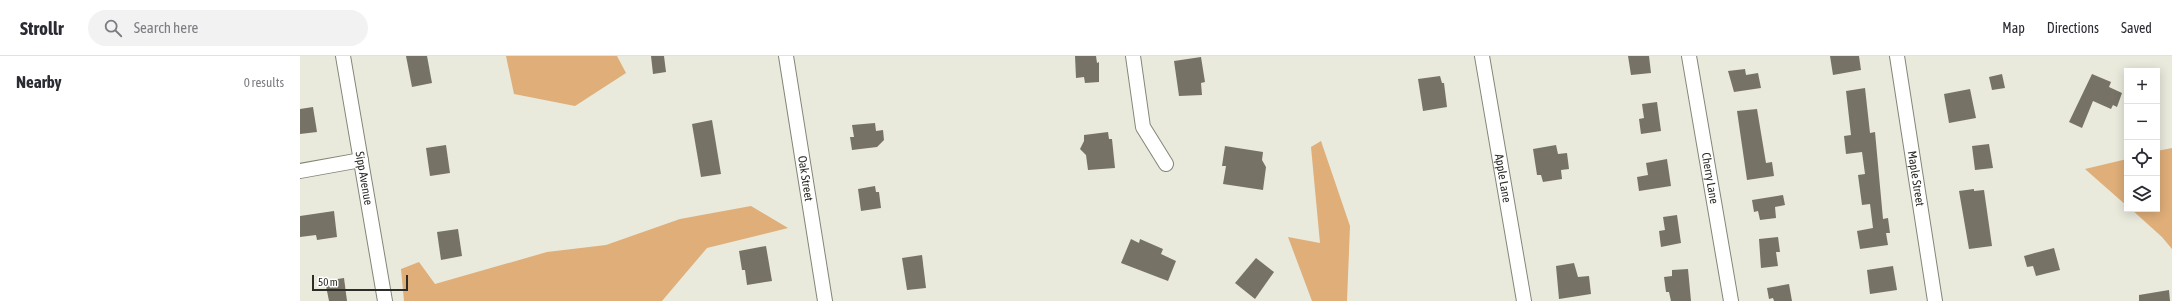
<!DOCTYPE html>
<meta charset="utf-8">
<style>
body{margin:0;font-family:"Asap Condensed",sans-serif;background:#f2f2f3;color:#2b2b33}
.controls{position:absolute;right:12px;top:12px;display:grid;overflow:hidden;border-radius:0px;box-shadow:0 2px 10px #0003}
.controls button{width:36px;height:36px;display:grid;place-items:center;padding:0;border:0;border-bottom:1px solid #e1e1e2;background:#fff;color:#2b2b33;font:20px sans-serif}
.scale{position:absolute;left:12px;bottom:10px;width:96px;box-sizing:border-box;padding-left:4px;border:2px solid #2c2d27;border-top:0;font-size:11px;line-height:14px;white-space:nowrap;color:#2c2d27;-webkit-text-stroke:3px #fff;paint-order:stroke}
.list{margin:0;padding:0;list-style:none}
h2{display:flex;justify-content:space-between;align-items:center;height:52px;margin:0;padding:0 16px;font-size:17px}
h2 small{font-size:13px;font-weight:400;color:#7c7c81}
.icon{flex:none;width:22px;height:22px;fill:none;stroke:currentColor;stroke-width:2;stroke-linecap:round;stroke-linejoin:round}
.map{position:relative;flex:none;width:1872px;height:245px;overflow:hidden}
header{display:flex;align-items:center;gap:24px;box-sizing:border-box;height:56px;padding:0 20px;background:#fff;border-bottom:1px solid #e1e1e2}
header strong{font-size:19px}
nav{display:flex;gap:22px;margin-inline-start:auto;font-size:14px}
.search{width:280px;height:36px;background:#f2f2f3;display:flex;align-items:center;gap:10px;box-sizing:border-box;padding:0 14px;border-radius:22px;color:#7c7c81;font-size:15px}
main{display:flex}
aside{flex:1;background:#fff}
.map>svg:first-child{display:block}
.forest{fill:#dfae79}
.building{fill:#777266}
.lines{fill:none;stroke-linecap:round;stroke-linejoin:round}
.minor-casing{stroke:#838577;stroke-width:16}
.minor{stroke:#fff;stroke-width:14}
.labels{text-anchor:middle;stroke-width:4;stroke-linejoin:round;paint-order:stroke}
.street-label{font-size:12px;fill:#2c2d27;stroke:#fff}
</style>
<header>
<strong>Strollr</strong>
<div class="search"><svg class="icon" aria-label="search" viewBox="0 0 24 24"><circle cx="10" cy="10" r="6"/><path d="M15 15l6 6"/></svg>Search here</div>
<nav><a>Map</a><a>Directions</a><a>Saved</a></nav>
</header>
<main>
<aside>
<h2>Nearby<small>0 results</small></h2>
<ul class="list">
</ul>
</aside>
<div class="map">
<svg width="1872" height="245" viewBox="0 0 1872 245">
<rect width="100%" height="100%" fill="#e9eadc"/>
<g class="forest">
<path d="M 206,0 L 317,0 L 326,17 L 275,50 L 214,38 Z"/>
<path d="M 1021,85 L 1050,170 L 1047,245 L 1012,245 L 988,181 L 1020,187 L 1011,91 Z"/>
<path d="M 1872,92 L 1872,193 L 1862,181 L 1831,153 L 1857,153 L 1857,95 Z"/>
<path d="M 1827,103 L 1827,150 L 1785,113 Z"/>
<path d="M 451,150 L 488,172 L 407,192 L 362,245 L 104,245 L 101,213 L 119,206 L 135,228 L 247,196 L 306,189 L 380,163 Z"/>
</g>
<g class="building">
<path d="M 106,0 L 127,0 L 132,27 L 112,31 Z"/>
<path d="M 351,0 L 364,0 L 366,16 L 353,18 Z"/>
<path d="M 775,0 L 796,0 L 797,7 L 799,6 L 799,26 L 785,27 L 784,21 L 776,22 Z"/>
<path d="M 1328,0 L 1349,0 L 1351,17 L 1331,19 Z"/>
<path d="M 1530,0 L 1559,0 L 1561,14 L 1533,19 Z"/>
<path d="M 901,1 L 905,26 L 901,27 L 902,39 L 879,40 L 874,5 Z"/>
<path d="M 1445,13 L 1446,19 L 1458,17 L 1461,32 L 1434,36 L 1428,15 Z"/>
<path d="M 1702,18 L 1705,32 L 1692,34 L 1689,21 Z"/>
<path d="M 1792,18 L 1811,26 L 1809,31 L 1822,37 L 1817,51 L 1813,49 L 1811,53 L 1793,45 L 1782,72 L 1769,66 Z"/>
<path d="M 1140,20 L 1142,27 L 1144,27 L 1147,51 L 1123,55 L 1118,23 Z"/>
<path d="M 1565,32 L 1570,77 L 1575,76 L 1583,163 L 1588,162 L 1590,177 L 1586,177 L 1588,189 L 1560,193 L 1557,175 L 1573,172 L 1570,148 L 1562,149 L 1558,119 L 1565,118 L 1562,96 L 1546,98 L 1544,80 L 1551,79 L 1546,35 Z"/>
<path d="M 1670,33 L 1676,62 L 1649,67 L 1644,38 Z"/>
<path d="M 1357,46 L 1361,75 L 1341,78 L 1339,63 L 1344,62 L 1342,48 Z"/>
<path d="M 13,51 L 17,76 L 0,78 L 0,53 Z"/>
<path d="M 1457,53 L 1466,107 L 1472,106 L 1474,120 L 1447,124 L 1437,55 Z"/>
<path d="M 412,64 L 421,118 L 401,121 L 392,68 Z"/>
<path d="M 575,67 L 576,75 L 583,74 L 584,84 L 577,91 L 552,94 L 550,81 L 554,81 L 552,69 Z"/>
<path d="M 808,76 L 809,83 L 812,83 L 815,112 L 788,114 L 786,99 L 780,93 L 784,85 L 784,79 Z"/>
<path d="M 1689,88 L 1693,112 L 1675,114 L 1672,90 Z"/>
<path d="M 146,89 L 150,117 L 130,120 L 126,92 Z"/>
<path d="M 1256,89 L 1258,98 L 1267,97 L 1269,113 L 1261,114 L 1262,123 L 1243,126 L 1241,119 L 1237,119 L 1233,93 Z"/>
<path d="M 925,90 L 963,96 L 962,104 L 966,111 L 963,134 L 923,128 L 926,110 L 922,110 Z"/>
<path d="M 1367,103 L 1371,130 L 1339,135 L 1337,121 L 1348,119 L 1346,107 Z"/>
<path d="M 575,130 L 576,136 L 579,136 L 581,152 L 561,155 L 558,133 Z"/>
<path d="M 1674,133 L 1674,135 L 1684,134 L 1692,190 L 1669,193 L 1659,135 Z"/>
<path d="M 1483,139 L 1485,149 L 1475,151 L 1476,162 L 1460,164 L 1458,155 L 1454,156 L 1452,144 Z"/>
<path d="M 34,155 L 37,181 L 17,184 L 16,179 L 0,181 L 0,160 Z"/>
<path d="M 1377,159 L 1381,187 L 1361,191 L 1359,175 L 1365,174 L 1363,161 Z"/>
<path d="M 158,173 L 162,200 L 141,204 L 137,176 Z"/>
<path d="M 1478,181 L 1480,196 L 1476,196 L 1478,210 L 1461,212 L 1459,183 Z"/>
<path d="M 831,183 L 839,187 L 840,183 L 863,193 L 861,198 L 876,205 L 868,225 L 821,207 Z"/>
<path d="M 466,190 L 472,225 L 447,229 L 445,214 L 442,214 L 439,195 Z"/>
<path d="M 1754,192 L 1760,214 L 1736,220 L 1733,210 L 1727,211 L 1724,200 Z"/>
<path d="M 622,199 L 626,232 L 607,234 L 602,202 Z"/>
<path d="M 956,202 L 974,216 L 955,243 L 935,227 Z"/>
<path d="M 1274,207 L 1278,221 L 1289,220 L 1291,238 L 1259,243 L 1256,210 Z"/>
<path d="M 1593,210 L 1597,234 L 1570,238 L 1567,214 Z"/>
<path d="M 1388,213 L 1391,245 L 1371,245 L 1369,236 L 1366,236 L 1364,221 L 1372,220 L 1372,214 Z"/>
<path d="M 44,222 L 47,245 L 29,245 L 25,225 Z"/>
<path d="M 1489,228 L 1492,245 L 1474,245 L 1473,242 L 1469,243 L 1467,232 Z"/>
<path d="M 1869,234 L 1870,245 L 1839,245 L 1839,239 Z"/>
</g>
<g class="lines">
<g class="minor-casing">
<g id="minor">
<path id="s1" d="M 43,0 L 85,245"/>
<path id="s2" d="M 486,0 L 525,245"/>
<path d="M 833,0 L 843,71 L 866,108"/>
<path id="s3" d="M 1182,0 L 1224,245"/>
<path id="s4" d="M 1389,0 L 1431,245"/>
<path id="s5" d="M 1597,0 L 1635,245"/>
<path d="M 0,115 L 61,104"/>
</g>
</g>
<use href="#minor" class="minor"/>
</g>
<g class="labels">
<g class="street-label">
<text dy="4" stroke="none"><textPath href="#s1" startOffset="124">Sipp Avenue</textPath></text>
<text dy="4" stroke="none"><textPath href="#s2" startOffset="124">Oak Street</textPath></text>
<text dy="4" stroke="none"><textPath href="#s4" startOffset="124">Cherry Lane</textPath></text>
<text dy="4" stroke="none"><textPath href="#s3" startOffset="124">Apple Lane</textPath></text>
<text dy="4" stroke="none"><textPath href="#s5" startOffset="124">Maple Street</textPath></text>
</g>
</g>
</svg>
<div class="controls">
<button>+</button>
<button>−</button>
<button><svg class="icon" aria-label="locate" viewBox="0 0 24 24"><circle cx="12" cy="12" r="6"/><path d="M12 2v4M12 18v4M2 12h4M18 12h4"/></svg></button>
<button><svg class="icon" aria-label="layers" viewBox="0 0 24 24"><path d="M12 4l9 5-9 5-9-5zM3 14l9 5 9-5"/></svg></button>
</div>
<div class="scale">50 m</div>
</div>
</main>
